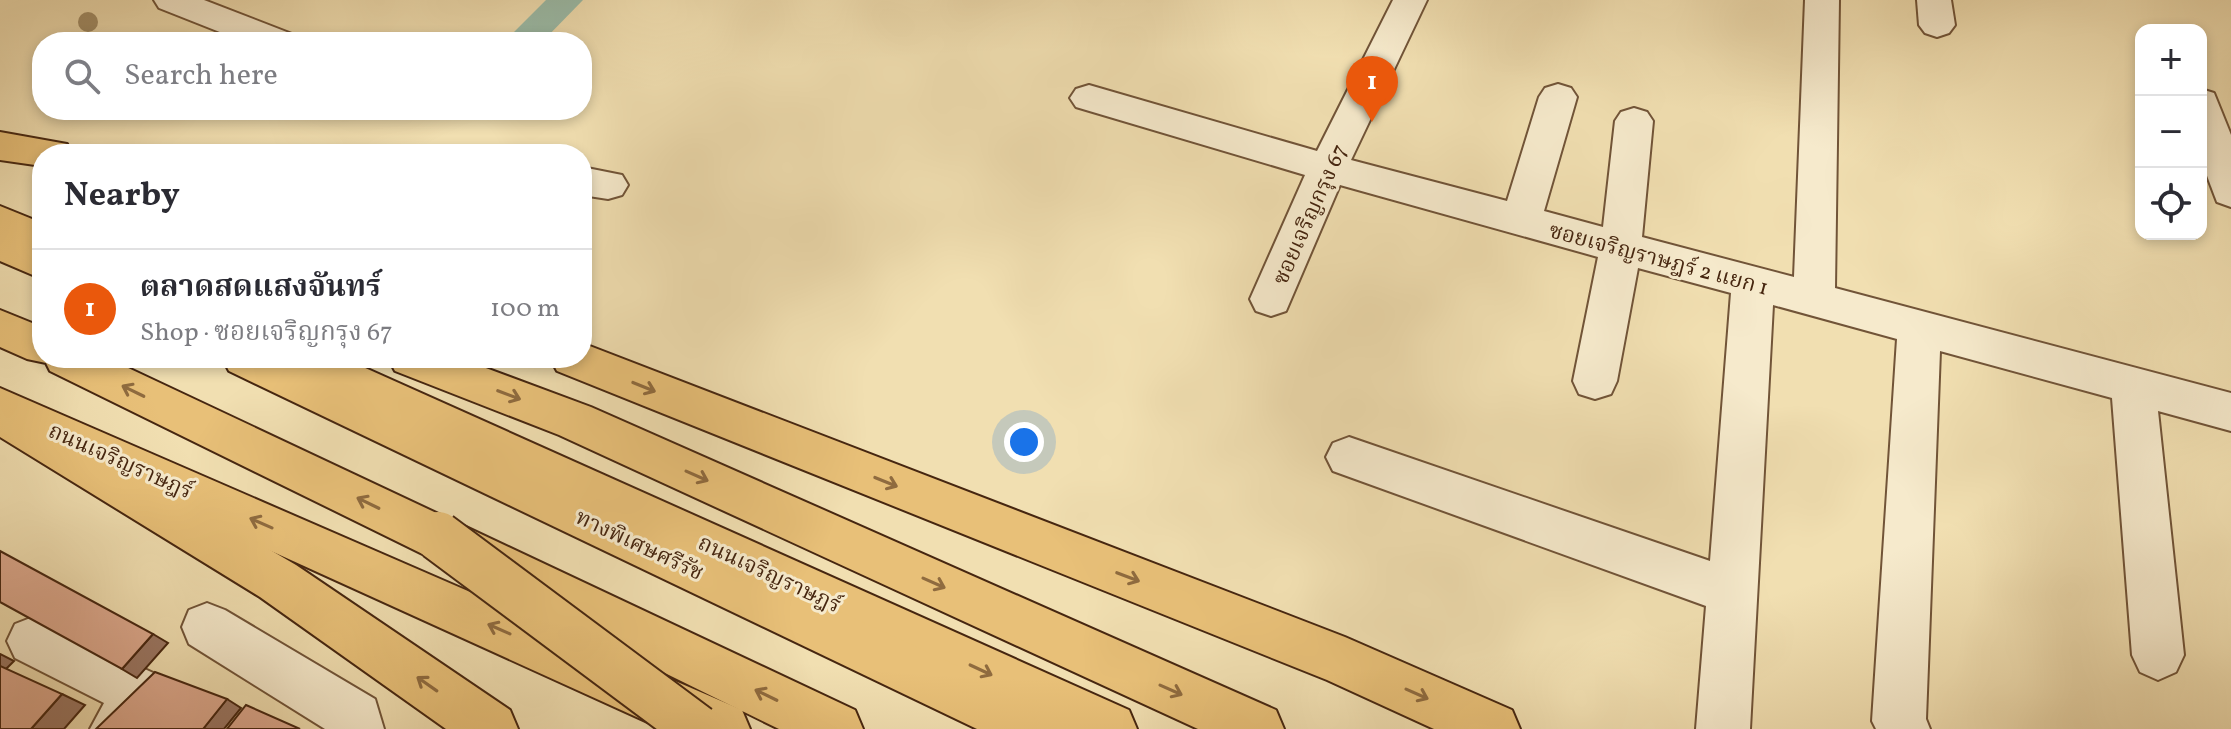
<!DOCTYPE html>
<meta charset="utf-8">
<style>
body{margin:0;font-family:Vollkorn,"Noto Serif Thai",serif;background:#f7f7f7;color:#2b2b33}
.controls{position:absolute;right:24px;top:24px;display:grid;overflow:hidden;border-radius:16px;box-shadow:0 4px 12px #0003}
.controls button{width:72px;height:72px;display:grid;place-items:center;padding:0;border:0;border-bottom:2px solid #e1e1e2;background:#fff;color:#2b2b33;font:40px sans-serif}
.you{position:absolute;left:1024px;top:442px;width:28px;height:28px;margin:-20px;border:6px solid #fff;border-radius:50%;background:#1a73e8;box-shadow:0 0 0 12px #1a73e833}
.badge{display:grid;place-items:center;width:52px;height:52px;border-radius:50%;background:#ea580c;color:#fff;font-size:26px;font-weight:700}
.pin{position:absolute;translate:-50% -66px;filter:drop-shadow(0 2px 4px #0008)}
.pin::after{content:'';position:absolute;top:42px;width:28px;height:24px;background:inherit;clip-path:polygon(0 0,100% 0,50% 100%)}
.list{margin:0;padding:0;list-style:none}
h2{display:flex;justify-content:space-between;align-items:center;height:104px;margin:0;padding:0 32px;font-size:34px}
h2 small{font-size:26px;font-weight:400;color:#7c7c81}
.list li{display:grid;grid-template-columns:52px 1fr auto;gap:24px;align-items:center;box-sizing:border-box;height:120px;padding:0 32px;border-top:2px solid #e1e1e2}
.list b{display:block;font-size:30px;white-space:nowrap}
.list p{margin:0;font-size:26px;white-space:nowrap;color:#7c7c81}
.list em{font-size:26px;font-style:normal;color:#7c7c81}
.icon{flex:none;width:44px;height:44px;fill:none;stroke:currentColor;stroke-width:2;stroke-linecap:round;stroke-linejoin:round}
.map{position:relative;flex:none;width:2231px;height:729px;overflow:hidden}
.search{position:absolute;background:#fff;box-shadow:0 4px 12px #0003;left:32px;top:32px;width:560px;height:88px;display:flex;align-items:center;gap:20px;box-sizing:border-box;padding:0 28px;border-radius:32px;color:#7c7c81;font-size:30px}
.panel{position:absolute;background:#fff;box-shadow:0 4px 12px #0003;left:32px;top:144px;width:560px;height:224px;border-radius:32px}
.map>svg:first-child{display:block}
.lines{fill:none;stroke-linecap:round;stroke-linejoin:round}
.canal{fill:#9bbdaa;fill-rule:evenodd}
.minor-casing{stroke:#715438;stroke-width:4}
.major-casing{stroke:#462610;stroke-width:4}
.highway-casing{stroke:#462610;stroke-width:4}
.minor{fill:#f6eacc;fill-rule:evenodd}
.major{fill:#e8c078;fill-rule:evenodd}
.highway{fill:#e8c078;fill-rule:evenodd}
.highway-bridge-casing{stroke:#462610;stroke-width:52;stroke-linecap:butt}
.highway-bridge{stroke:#e8c078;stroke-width:48}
.tree{fill:#a38f69}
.shaded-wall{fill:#9a7663;stroke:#462610;stroke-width:2}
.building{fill:#dca88d;stroke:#462610;stroke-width:2}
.oneway{stroke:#8f6b3f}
.labels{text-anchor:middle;stroke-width:6;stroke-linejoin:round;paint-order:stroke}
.street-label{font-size:22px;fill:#462610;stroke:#f6eacc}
</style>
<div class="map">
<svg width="2231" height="729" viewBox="0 0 2231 729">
<rect width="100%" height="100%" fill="#f1dfb1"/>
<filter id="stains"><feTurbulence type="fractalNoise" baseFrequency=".0025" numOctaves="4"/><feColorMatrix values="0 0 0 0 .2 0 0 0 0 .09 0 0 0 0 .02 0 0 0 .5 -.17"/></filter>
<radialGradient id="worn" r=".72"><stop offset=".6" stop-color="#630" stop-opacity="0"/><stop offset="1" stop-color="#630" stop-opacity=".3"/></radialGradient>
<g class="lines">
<path class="canal" d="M 546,0 L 583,0 L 542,42 L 504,42 Z"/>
<g class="minor-casing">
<g id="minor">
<path d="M 154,0 L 204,0 L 292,34 L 297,42 L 245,42 L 159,8 Z"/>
<path d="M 1393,0 L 1427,0 L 1351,160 L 1507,201 L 1539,97 L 1545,88 L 1558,84 L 1571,88 L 1577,97 L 1544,211 L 1603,227 L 1615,121 L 1621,112 L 1634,108 L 1647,112 L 1653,121 L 1642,237 L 1794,277 L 1805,0 L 1839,0 L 1835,288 L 2231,393 L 2231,431 L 2158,411 L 2184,655 L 2176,672 L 2158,680 L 2140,672 L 2132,655 L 2112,398 L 1940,351 L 1926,719 L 1930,729 L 1876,729 L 1872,721 L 1897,339 L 1773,305 L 1750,729 L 1696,729 L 1706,606 L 1333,471 L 1326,457 L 1333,443 L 1349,437 L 1710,561 L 1731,293 L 1638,268 L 1617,381 L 1611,394 L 1595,399 L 1579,394 L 1573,381 L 1598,257 L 1340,185 L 1286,311 L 1271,316 L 1256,311 L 1250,299 L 1305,175 L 1076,107 L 1070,98 L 1076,89 L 1089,85 L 1317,151 Z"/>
<path d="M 1917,0 L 1951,0 L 1955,25 L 1949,33 L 1937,37 L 1925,33 L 1919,25 Z"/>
<path d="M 2201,89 L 2214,93 L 2231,135 L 2231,207 L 2217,202 L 2201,160 Z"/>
<path d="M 582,167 L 622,175 L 628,185 L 622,195 L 608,199 L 582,195 Z"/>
<path d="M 207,603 L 225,610 L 375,699 L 384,729 L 325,729 L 189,644 L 182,627 L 189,610 Z"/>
<path d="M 33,617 L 164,678 L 171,696 L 164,714 L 151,729 L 90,729 L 104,703 L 15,658 L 7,641 L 15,624 Z"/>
</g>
</g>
<g class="major-casing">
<g id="major">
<path d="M 0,206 L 42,223 L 42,256 L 0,238 Z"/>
<path d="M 277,358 L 343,358 L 1129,710 L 1137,729 L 1051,729 L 284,371 Z"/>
<path d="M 0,388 L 742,710 L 750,729 L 663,729 L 0,428 Z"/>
</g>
</g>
<g class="highway-casing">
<g id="highway">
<path d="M 0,132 L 67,144 L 72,154 L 42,154 L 42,166 L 0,160 Z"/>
<path d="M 0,227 L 42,245 L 42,279 L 0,261 Z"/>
<path d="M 0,310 L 42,327 L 42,358 L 107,358 L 855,710 L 863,729 L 779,729 L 50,371 L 46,363 L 27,359 L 0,347 Z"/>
<path d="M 582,343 L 1345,637 L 1512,710 L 1520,729 L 1434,729 L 1327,680 L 557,371 L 550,358 L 582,358 Z"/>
<path d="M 222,358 L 287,358 L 1054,710 L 1062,729 L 977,729 L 229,371 Z"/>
<path d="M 388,358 L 459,358 L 591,407 L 1276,710 L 1284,729 L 1198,729 L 559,435 L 395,371 Z"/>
<path d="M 0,395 L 16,401 L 296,565 L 510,710 L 518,729 L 446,729 L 260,597 L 0,437 Z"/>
</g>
</g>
<use href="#minor" class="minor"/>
<use href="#major" class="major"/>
<use href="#highway" class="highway"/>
<g class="highway-bridge-casing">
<path id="highway-bridge" d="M 438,536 L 697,729"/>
</g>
<use href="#highway-bridge" class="highway-bridge"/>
</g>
<circle class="tree" cx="88" cy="22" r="10"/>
<g class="shaded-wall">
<path d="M 153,634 L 168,643 L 137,678 L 122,669 Z"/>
<path d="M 0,654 L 14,661 L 0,675 Z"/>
<path d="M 62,694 L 85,705 L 64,729 L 31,729 Z"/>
<path d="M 227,699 L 241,708 L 224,729 L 203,729 Z"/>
</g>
<g class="building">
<path d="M 0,551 L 153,634 L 122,669 L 0,602 Z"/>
<path d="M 0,666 L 62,694 L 31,729 L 0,729 Z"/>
<path d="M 155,672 L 227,699 L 203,729 L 96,729 Z"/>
<path d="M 246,705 L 300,729 L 227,729 Z"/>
</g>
<defs><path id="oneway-shaft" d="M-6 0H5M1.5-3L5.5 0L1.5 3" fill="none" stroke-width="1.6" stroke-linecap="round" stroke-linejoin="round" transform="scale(2)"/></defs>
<g class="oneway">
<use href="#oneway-shaft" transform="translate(644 387) rotate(22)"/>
<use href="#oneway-shaft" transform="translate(133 391) rotate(-154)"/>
<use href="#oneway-shaft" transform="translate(509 395) rotate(21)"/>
<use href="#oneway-shaft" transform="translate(697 476) rotate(24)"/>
<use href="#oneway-shaft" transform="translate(886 482) rotate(22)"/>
<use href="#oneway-shaft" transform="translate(368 503) rotate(-154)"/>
<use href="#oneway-shaft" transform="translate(261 523) rotate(-156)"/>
<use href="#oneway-shaft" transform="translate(1128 577) rotate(21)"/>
<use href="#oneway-shaft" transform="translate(934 583) rotate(24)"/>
<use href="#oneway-shaft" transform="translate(499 629) rotate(-156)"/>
<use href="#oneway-shaft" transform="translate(981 670) rotate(25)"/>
<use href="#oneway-shaft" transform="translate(427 684) rotate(-145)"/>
<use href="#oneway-shaft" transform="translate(1171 690) rotate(24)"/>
<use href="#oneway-shaft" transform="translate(1417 694) rotate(24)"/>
<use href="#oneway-shaft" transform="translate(766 695) rotate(-154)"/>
</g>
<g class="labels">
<g class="street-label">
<text transform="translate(1309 214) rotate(-66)" y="8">ซอยเจริญกรุง 67</text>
<text transform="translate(1659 258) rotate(15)" y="8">ซอยเจริญราษฎร์ 2 แยก 1</text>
<text transform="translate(121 460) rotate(24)" y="8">ถนนเจริญราษฎร์</text>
<text transform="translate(640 544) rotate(25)" y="8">ทางพิเศษศรีรัช</text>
<text transform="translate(770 573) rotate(25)" y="8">ถนนเจริญราษฎร์</text>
</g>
</g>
<rect width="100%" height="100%" filter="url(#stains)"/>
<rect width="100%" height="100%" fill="url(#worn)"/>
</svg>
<div class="controls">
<button>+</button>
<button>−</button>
<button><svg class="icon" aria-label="locate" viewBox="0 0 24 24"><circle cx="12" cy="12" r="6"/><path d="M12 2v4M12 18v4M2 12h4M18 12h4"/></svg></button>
</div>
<div class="you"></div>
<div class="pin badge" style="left:1372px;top:122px">1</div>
<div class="search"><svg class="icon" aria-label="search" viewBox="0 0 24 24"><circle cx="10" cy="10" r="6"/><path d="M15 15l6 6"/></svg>Search here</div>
<section class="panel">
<h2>Nearby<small></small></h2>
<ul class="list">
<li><span class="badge">1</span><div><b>ตลาดสดแสงจันทร์</b><p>Shop · ซอยเจริญกรุง 67</p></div><em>100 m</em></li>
</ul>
</section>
</div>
